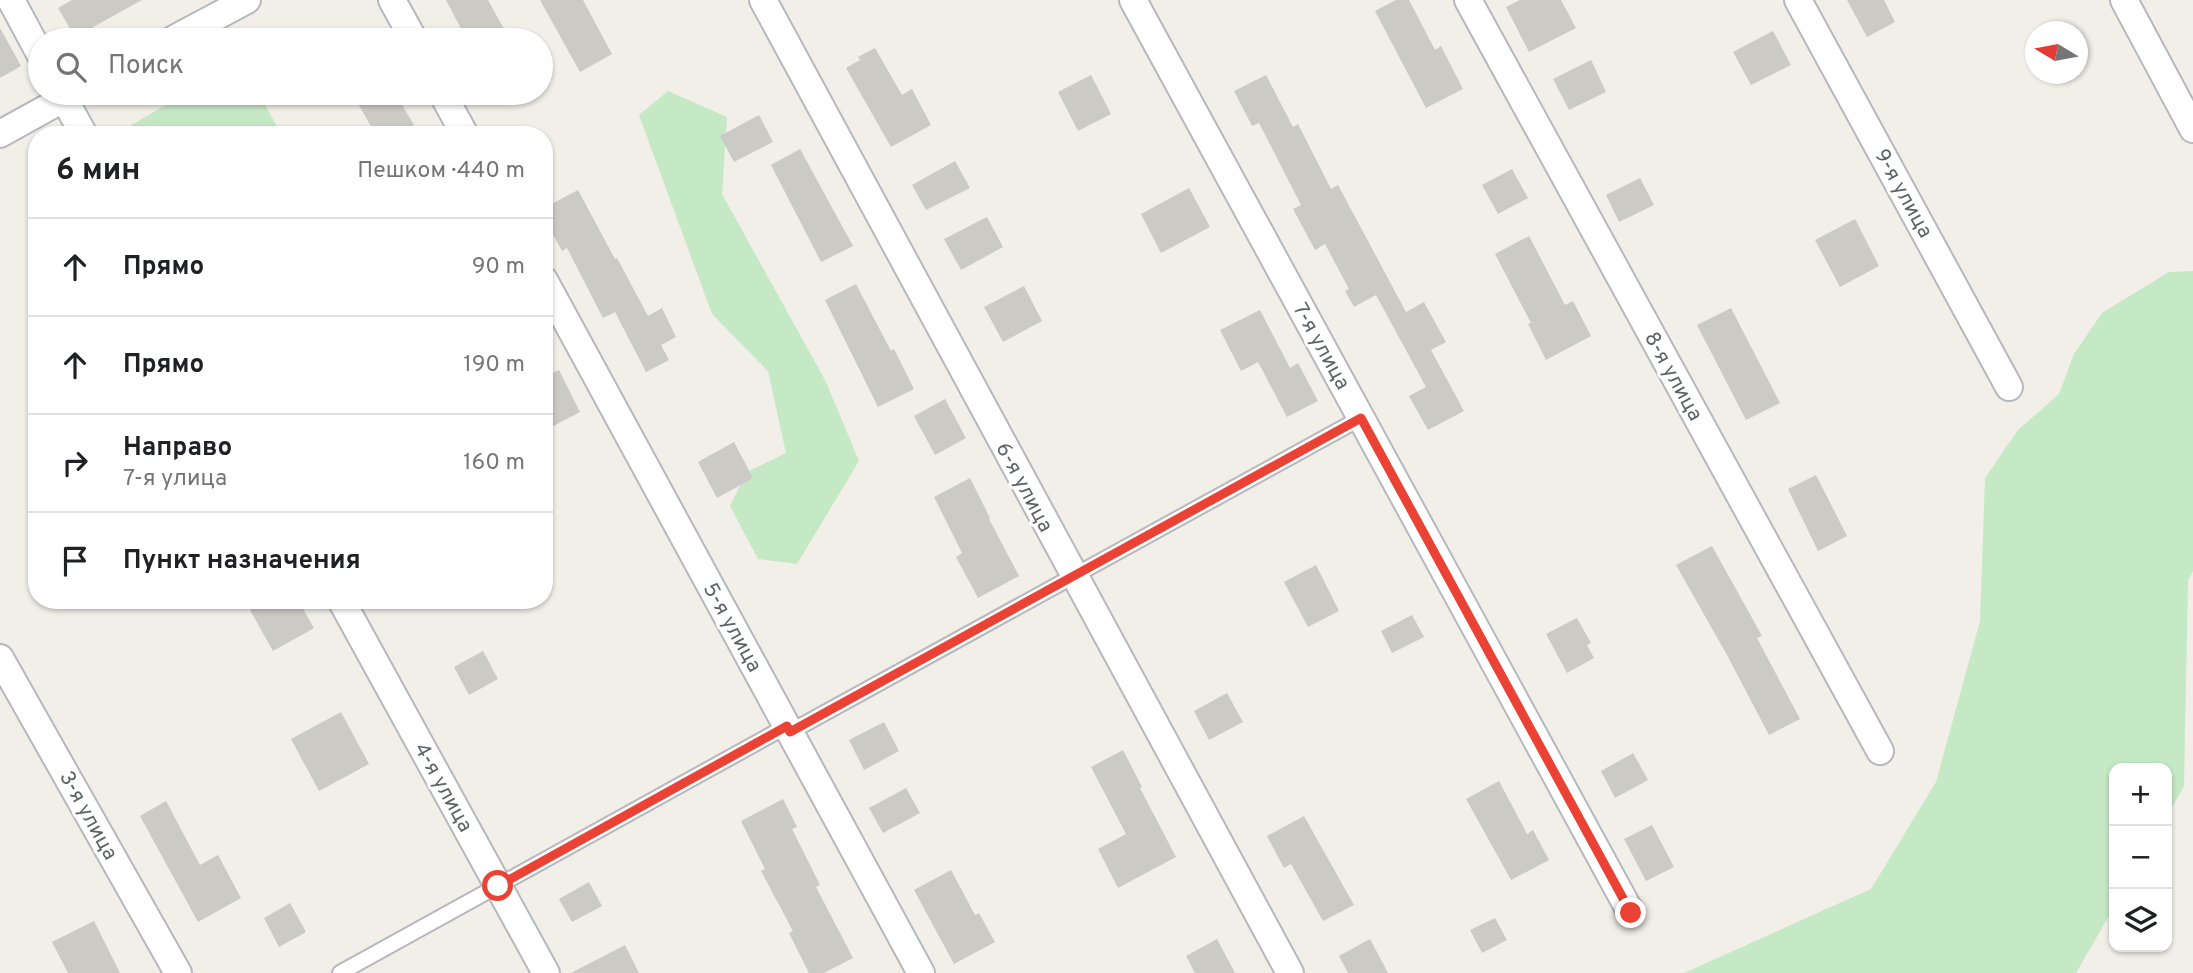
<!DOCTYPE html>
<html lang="ru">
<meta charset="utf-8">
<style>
body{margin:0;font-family:Overpass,sans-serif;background:#f2f2f2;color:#202124}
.controls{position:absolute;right:21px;bottom:21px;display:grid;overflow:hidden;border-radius:14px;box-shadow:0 2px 5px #0004}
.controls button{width:63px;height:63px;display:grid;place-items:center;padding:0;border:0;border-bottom:2px solid #e0e0e0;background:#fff;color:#202124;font:35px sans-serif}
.compass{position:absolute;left:2025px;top:21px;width:63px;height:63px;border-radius:50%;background:#fff;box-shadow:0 2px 5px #0004;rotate:280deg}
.stop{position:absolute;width:21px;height:21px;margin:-16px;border:5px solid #ea4335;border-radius:50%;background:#fff}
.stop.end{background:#ea4335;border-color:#fff;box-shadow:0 2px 7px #0008}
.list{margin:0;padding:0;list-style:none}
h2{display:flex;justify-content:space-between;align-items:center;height:91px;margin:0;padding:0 28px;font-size:30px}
h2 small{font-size:23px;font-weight:400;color:#757577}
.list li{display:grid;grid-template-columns:46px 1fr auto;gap:21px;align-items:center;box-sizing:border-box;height:98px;padding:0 28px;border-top:2px solid #e0e0e0}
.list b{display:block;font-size:26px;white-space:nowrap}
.list p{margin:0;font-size:23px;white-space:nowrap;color:#757577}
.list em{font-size:23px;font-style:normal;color:#757577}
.icon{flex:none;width:38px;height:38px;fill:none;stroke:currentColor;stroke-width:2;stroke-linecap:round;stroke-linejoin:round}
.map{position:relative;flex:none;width:2193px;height:973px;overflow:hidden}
.search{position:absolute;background:#fff;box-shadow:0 2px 5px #0004;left:28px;top:28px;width:525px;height:77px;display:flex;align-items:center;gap:18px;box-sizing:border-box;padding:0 24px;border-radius:38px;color:#757577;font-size:26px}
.panel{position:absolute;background:#fff;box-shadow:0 2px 5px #0004;left:28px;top:126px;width:525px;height:483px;border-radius:28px}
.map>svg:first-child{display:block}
.green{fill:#c5e8c5}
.building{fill:#cccac5}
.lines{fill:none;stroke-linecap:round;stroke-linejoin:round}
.lane-casing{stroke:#b5b8bc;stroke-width:18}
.street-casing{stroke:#b5b8bc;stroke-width:30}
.lane{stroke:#fff;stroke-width:14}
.street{stroke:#fff;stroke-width:26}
.route{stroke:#ea4335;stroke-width:9}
.labels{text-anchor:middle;stroke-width:6;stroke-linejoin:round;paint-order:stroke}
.street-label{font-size:21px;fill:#5f6368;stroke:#fff}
</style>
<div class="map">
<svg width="2193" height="973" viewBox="0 0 2193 973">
<rect width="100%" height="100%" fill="#f1efe8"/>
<g class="green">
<path d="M 668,91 L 727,117 L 722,194 L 826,382 L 859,461 L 797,564 L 758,559 L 730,506 L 747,472 L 786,453 L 768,371 L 712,314 L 639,115 Z"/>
<path d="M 186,93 L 258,93 L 282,135 L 119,135 L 118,133 Z"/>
<path d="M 2193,271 L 2193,571 L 2188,580 L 2184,786 L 2167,816 L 2167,768 L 2114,768 L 2114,907 L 2076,973 L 1684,973 L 1871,889 L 1936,782 L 1980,621 L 1985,478 L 2018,430 L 2059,394 L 2074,354 L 2102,313 L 2169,272 Z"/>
</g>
<g class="building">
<path d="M 72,0 L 142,0 L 75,37 L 58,8 Z"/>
<path d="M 446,0 L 488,0 L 510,40 L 467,40 Z"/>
<path d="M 540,0 L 583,0 L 612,54 L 580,72 Z"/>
<path d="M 1396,0 L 1409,0 L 1435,50 L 1441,46 L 1463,89 L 1426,108 L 1375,11 Z"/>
<path d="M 1520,0 L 1561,0 L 1576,28 L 1529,52 L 1506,7 Z"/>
<path d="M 1847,0 L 1884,0 L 1895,22 L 1867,37 Z"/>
<path d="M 0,28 L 21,66 L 0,78 Z"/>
<path d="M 1773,31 L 1791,65 L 1751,85 L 1733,52 Z"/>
<path d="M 875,48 L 902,95 L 912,89 L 931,125 L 891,147 L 846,68 L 860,60 L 858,57 Z"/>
<path d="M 1591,60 L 1606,92 L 1569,110 L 1553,79 Z"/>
<path d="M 1091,75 L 1111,114 L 1078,131 L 1058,92 Z"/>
<path d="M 1266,75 L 1293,127 L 1298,124 L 1331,189 L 1338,185 L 1406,312 L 1424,302 L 1446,342 L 1431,350 L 1464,411 L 1428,430 L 1409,396 L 1426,387 L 1376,295 L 1354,307 L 1345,291 L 1349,289 L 1325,244 L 1315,250 L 1293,209 L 1301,205 L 1259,123 L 1252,126 L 1234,91 Z"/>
<path d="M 352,93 L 395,93 L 414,125 L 397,135 L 376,135 Z"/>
<path d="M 759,115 L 773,142 L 734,162 L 720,136 Z"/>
<path d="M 800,149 L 853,246 L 821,262 L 771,165 Z"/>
<path d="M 955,161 L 970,188 L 926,210 L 912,185 Z"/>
<path d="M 1512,169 L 1528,198 L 1498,214 L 1482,185 Z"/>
<path d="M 1640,178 L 1654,205 L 1619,222 L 1606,195 Z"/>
<path d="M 1189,188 L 1210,227 L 1161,253 L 1141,214 Z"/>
<path d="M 578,190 L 615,259 L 617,258 L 648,316 L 662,308 L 676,337 L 661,345 L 669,360 L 646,372 L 615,312 L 603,318 L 567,248 L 562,251 L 544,218 L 544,208 Z"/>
<path d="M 987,217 L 1003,247 L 961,270 L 944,239 Z"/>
<path d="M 1855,219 L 1879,266 L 1840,287 L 1815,240 Z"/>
<path d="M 1529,236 L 1565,305 L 1573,301 L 1591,336 L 1546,360 L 1528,324 L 1531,323 L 1495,254 Z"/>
<path d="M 856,284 L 891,351 L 894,349 L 914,389 L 878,407 L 825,300 Z"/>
<path d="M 1024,286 L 1042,321 L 1003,342 L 984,307 Z"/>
<path d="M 1731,308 L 1780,403 L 1746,420 L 1697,325 Z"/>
<path d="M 1260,310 L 1290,368 L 1298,363 L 1318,401 L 1287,417 L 1258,362 L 1241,371 L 1220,330 Z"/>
<path d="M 559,370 L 580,412 L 544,431 L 544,377 Z"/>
<path d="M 945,399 L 966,438 L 935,455 L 914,416 Z"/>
<path d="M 734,442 L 753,478 L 717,498 L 698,462 Z"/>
<path d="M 1816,475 L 1847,536 L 1818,551 L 1788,489 Z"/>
<path d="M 970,478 L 990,518 L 989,519 L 1019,576 L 978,598 L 956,557 L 962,553 L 934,497 Z"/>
<path d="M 1712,546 L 1762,636 L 1757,638 L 1800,719 L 1769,735 L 1727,655 L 1676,565 Z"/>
<path d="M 1316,565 L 1339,611 L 1308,627 L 1284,582 Z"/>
<path d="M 268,600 L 298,600 L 314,628 L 273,651 L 250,610 Z"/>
<path d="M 1412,615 L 1424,637 L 1392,653 L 1381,631 Z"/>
<path d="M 1577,618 L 1591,643 L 1587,645 L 1594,658 L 1567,673 L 1546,634 Z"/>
<path d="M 483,651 L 498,679 L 469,695 L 454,667 Z"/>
<path d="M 1227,693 L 1243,722 L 1209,740 L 1194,711 Z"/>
<path d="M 341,712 L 369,764 L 319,791 L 291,739 Z"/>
<path d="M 884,722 L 899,751 L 864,770 L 849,740 Z"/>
<path d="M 1123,750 L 1142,787 L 1140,788 L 1176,857 L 1118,888 L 1098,849 L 1126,834 L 1091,767 Z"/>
<path d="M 1633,753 L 1648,780 L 1615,798 L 1601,771 Z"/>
<path d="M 1499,781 L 1527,834 L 1533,830 L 1549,860 L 1511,880 L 1466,799 Z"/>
<path d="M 906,788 L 920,813 L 883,833 L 869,808 Z"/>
<path d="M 783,799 L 797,827 L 792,829 L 820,885 L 816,887 L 853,958 L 824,973 L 809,973 L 789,933 L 793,931 L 761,871 L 765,869 L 741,821 Z"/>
<path d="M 166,801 L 200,865 L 218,855 L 241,898 L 198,922 L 140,816 Z"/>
<path d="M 1304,816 L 1354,905 L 1323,921 L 1291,864 L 1284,868 L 1267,836 Z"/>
<path d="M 1652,825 L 1674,867 L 1646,881 L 1624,839 Z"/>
<path d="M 951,870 L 975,915 L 979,913 L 995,942 L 954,964 L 914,890 Z"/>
<path d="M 589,882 L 602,906 L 572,922 L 559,899 Z"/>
<path d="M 290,903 L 306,932 L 279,947 L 264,918 Z"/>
<path d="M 1495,918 L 1507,940 L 1482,953 L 1470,930 Z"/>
<path d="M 94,921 L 120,973 L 68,973 L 52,942 Z"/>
<path d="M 1217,939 L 1235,973 L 1195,973 L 1186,956 Z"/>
<path d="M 1370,939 L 1388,973 L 1348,973 L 1339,956 Z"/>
<path d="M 625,945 L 639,973 L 571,973 Z"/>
</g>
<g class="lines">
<g class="lane-casing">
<g id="lane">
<path d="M 790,732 L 1361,418"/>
<path d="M 340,973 L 787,726"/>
</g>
</g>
<g class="street-casing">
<g id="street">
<path d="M 11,0 L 40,54"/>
<path d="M 392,0 L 414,40"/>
<path d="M 763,0 L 1290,973"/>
<path d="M 1133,0 L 1631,913"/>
<path d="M 1468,0 L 1880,751"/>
<path d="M 1798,0 L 2009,387"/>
<path d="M 2124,0 L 2193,129"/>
<path d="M 172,40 L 247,0"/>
<path d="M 61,93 L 84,135"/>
<path d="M 442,93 L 465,135"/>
<path d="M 0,134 L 74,93"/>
<path d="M 544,280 L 921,973"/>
<path d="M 341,600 L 546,973"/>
<path d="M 0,658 L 178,973"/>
</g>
</g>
<use href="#lane" class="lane"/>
<use href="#street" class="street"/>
</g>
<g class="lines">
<path class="route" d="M 498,886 L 787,726 L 790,732 L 1361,418 L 1631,913"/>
</g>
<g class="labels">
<g class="street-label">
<text transform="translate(1904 193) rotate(61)" y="7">9-я улица</text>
<text transform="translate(1322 346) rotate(61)" y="7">7-я улица</text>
<text transform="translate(1674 376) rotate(61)" y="7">8-я улица</text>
<text transform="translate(1025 487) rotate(62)" y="7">6-я улица</text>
<text transform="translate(733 627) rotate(61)" y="7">5-я улица</text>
<text transform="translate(444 787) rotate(61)" y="7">4-я улица</text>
<text transform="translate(89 815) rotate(61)" y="7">3-я улица</text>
</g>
</g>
</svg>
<div class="controls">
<button>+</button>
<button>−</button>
<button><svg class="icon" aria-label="layers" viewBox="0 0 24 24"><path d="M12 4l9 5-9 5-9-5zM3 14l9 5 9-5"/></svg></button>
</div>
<svg class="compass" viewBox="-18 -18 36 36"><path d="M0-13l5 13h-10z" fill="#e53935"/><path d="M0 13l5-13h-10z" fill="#757577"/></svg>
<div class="stop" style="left:498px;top:886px"></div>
<div class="stop end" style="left:1631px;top:913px"></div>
<div class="search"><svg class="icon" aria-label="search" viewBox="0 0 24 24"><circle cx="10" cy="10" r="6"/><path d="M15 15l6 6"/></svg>Поиск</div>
<section class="panel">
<h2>6 мин<small>Пешком · 440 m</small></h2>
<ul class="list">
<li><svg class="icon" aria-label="ahead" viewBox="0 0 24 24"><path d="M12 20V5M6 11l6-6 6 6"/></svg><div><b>Прямо</b></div><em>90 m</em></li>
<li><svg class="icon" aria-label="ahead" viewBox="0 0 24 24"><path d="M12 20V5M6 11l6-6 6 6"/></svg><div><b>Прямо</b></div><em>190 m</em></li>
<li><svg class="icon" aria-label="right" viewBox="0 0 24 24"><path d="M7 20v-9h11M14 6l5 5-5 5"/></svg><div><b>Направо</b><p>7-я улица</p></div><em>160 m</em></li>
<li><svg class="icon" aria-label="arrive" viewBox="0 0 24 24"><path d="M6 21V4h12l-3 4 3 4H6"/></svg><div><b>Пункт назначения</b></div></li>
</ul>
</section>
</div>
